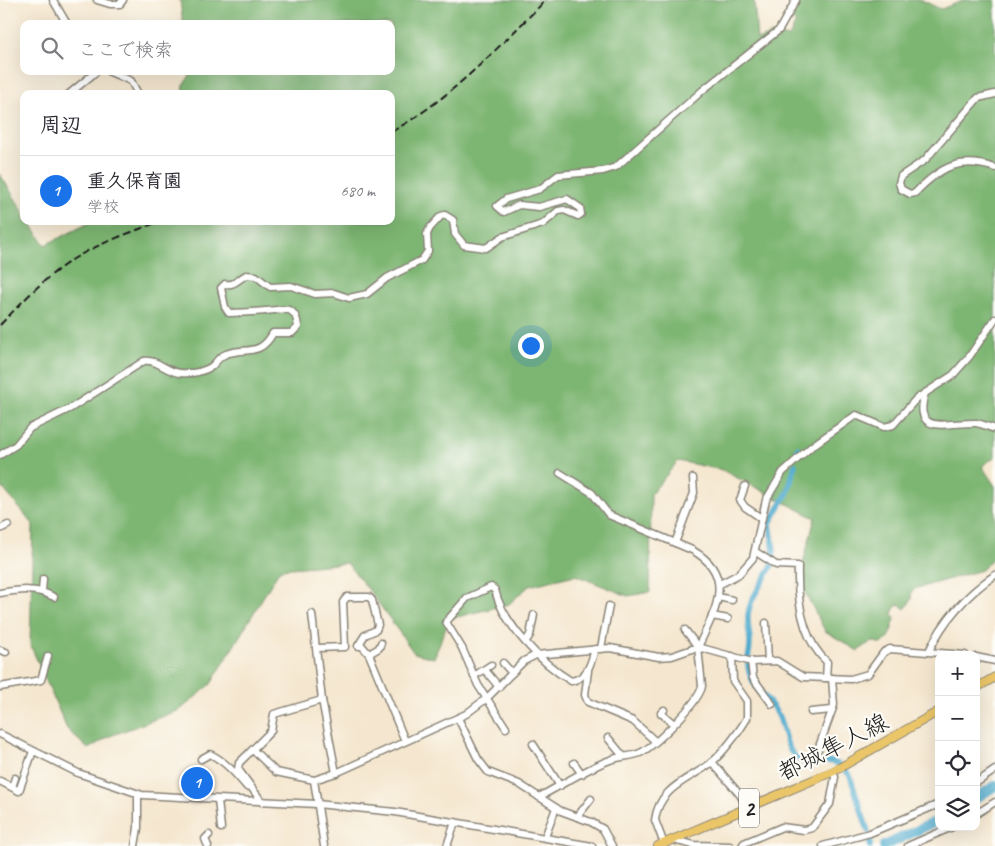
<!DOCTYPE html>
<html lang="ja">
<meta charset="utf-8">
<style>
body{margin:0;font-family:Caveat,"Klee One",sans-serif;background:#f2f2f3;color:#2b2b33}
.controls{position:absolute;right:15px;bottom:15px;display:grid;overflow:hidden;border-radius:10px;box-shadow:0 5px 20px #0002}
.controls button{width:45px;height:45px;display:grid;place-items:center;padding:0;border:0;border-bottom:1px solid #e1e1e2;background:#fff;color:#2b2b33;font:25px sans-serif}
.you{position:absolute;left:530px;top:345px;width:18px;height:18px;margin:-12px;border:4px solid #fff;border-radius:50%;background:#1a73e8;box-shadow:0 0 0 8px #1a73e833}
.badge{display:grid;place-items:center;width:32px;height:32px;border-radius:50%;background:#1a73e8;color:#fff;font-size:16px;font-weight:700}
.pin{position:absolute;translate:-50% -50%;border:2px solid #fff;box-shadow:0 1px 5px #0006}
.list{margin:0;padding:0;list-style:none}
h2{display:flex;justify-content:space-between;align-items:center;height:65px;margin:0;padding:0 20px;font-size:21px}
h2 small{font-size:16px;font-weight:400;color:#7c7c81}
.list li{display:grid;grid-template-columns:32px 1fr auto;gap:15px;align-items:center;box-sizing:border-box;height:70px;padding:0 20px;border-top:1px solid #e1e1e2}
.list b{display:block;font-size:19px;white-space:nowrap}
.list p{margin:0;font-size:16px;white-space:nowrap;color:#7c7c81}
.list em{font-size:16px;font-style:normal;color:#7c7c81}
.icon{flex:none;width:28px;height:28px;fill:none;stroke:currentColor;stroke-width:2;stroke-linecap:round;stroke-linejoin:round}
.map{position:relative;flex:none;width:995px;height:846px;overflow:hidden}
.search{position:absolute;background:#fff;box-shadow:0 5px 20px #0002;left:20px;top:20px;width:375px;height:55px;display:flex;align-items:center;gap:12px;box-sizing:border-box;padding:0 18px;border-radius:10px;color:#7c7c81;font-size:19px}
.panel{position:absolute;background:#fff;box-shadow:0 5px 20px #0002;left:20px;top:90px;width:375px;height:135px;border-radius:10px}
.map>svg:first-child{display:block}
.forest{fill:#7db572;stroke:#4c6847}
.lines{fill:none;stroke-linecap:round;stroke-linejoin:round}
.canal{stroke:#50abce;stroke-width:5.5}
.river{stroke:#50abce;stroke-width:10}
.minor-casing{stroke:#888276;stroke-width:9}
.major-casing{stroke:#888276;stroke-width:10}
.minor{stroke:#fff;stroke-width:6}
.major{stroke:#ebc669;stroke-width:8}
.rail{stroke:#1c1c1c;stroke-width:2;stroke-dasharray:8 4;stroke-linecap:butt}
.labels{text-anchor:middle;stroke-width:4.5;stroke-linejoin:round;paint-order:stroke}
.shield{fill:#fdfcf7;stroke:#605f5e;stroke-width:1}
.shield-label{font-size:22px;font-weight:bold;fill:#1c1c1c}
.street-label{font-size:24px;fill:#1c1c1c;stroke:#fdfcf7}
</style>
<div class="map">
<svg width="995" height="846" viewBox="0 0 995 846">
<rect width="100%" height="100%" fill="#fdfcf7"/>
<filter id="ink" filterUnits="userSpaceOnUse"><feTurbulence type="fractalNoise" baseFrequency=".02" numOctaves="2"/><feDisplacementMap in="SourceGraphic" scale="10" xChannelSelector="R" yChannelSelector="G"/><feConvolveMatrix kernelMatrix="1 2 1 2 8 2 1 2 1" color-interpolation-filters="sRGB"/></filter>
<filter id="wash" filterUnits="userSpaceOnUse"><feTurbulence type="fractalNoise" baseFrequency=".0096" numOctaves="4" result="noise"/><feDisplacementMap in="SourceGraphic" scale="20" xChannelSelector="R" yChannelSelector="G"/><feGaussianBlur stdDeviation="1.12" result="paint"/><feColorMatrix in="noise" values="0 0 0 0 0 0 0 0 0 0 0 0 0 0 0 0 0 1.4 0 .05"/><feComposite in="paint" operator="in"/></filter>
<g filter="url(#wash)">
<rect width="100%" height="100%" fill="#f5e7cf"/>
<path class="forest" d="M 180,0 L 754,0 L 757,40 L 772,34 L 789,37 L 796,22 L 789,19 L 800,0 L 921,0 L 941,9 L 965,0 L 995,0 L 995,457 L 982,466 L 995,486 L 995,555 L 982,570 L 914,589 L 911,594 L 912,599 L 905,609 L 899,604 L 895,607 L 892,613 L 895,619 L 889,638 L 881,644 L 872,641 L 858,651 L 825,631 L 804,590 L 803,563 L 815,518 L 722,470 L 678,461 L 651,494 L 650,592 L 628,596 L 575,575 L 529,586 L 509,604 L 449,619 L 434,658 L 414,653 L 372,594 L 347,563 L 280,569 L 211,684 L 180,710 L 110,736 L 88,749 L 67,729 L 30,644 L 33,524 L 0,485 L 0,174 L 24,213 L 24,221 L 29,221 L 45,245 L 93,221 L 391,221 L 391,94 L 183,94 L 184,84 L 193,71 L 391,71 L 391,24 L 183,24 Z"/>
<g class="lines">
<g class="canal">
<path d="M 797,452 L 798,448"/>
<path d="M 772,560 L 774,550 L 770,523 L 788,492 L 795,465"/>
<path d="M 748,658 C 753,639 747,631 748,615 C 750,596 765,581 772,565"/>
<path d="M 748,664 C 749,688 770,697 779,717 C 785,732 785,752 801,761 C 818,771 829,747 850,776 L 868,831"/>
<path d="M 870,837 L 870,846"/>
</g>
<g class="river">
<path d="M 976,798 L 995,786"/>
<path d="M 884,846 L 939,820"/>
</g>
</g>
</g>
<g filter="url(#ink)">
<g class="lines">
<g class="minor-casing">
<g id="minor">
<path d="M 53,0 L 67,24"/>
<path d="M 97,0 L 110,4 L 120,4 L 123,0"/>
<path d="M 108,71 L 131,81 L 138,94"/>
<path d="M 69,94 L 97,71"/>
<path d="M 995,94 L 978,98 L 925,160 L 901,176 L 899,183 L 901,189 L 910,194 L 915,193 C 940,167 960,156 995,168"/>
<path d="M 925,393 C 912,437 948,422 976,423 C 982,424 989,427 995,429"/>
<path d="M 0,455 L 16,445 L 30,428 L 71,408 L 144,361 C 157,359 167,372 180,373 C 190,374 202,372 211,367 C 216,363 219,356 226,354 C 246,347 260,357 273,333 L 292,333 L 298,327 C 296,303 282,310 266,311 C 254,312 241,313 229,313 L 225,307 L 221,288 L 225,284 C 234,286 239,279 246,275 L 256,276 L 270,287 L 291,286 L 315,294 L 334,293 L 349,298 L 367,294 L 387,278 L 422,260 L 428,251 L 427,234 L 430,228 L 441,216 L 445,215 L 453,220 L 455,234 L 464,245 L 486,248 L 502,237 L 543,224 L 558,211 L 564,210 L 578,216 L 581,214 L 580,208 L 567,199 L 539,207 L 519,205 L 504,212 L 497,206 L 506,199 L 540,189 L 558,175 L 603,171 L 616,167 L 703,90 L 779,30 L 796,0"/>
<path d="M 560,473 L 592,493 L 609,515 L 692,550 C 737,575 715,611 698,647"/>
<path d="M 745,486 L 740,500 L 745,507 L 761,518"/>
<path d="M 0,529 L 8,525"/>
<path d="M 675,543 L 694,493 L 693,478"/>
<path d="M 756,552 L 776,565 L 798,566 C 797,599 802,639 827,662 L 826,678"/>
<path d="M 720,584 L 739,574 L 753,558 L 766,500 L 783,472 L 812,446 L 856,415 L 884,427 L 893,425 L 916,399 L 953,375 L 969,357 L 995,319"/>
<path d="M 42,591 L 43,579"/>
<path d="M 0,593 C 19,590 36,587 54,597"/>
<path d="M 718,597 L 732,600"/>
<path d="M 312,614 L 322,700 L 336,773"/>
<path d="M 712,616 L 728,619"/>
<path d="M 766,623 L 768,661"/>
<path d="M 526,641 L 530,635 L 534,615"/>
<path d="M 317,648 L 345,647 L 343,602 L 347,597 L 369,597 L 372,600 L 378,625 L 376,630 L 365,635 L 358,646 L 362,646 L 369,654 L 405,741"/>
<path d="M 601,648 L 609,606"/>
<path d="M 0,650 L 6,652"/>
<path d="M 929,651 C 944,619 966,595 995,575"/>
<path d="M 369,654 L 379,648 L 381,643"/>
<path d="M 976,657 L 995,661"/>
<path d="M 751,661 L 753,678 L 772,704"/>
<path d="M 503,663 L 512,673"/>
<path d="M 485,670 L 499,687"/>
<path d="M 588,671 L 585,695 L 588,702 L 633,721 L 655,741"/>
<path d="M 474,676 L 491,665"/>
<path d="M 0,687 L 41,680 L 48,656"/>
<path d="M 664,710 L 661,713 L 673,723"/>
<path d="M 811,712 L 832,710"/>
<path d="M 458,718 L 478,759 L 488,772 L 519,784 L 561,811 L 591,822 L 603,829 L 612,846"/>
<path d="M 506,728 L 478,685 L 462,648 L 446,622 L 467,598 L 491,587 L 495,590 C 503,624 541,663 571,681 C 588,678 591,663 595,649"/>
<path d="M 0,734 L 78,773 L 142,795 L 317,804 L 395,812 L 592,846"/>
<path d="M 608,738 L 623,756"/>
<path d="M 533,744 L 560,786"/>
<path d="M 253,750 L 276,772 L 314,780"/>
<path d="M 201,759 L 210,754 C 225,761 236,774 247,787"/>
<path d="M 810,759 L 816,755 L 834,705 L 832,678"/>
<path d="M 712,762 L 741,796 L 747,809"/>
<path d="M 574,763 L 582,774"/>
<path d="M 0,781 L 19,791 L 33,751"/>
<path d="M 976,783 L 995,770"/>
<path d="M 12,787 L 15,778"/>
<path d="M 539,797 C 562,785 585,769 610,760 C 620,756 631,757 640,753 C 655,746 700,701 702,686 L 698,647 L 685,630"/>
<path d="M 218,800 L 221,828"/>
<path d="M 262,802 L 238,769 L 239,763 L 271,731 L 274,714 L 322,700"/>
<path d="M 976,814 L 995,802"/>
<path d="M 577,817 L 591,799"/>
<path d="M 545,837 L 556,808"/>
<path d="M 673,840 L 694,845 L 730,846"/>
<path d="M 664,844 L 655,820 C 659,787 689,780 711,763 C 722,754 740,731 747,718 L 747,701 L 733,681 L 732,656"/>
<path d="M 135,846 L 138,828 L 138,794"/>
<path d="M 208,846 L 205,839 L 209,835"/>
<path d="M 324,846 L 314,780 L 336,773 L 466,714 L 487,698 L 524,661 L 536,655 L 610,648 L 659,657 L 672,656 L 698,647 L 752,662 L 777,661 L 803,677 L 851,679 L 868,674 L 884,652 L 890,649 L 965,655"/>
<path d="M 447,846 L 455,822"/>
<path d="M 742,846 L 744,843 L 782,827 L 804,830 L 812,828 L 830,804 L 835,777 L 833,772"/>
<path d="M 823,846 L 870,833 L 939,804"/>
<path d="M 908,846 L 952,827"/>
</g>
</g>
<g class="major-casing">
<g id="major">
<path d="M 976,688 L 995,677"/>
<path d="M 658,846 L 834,771 L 939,711"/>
</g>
</g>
<use href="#minor" class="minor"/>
<use href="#major" class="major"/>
<g class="rail">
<path d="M 391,132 C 452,98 497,48 546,0"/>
<path d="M 0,325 C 23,301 46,276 75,258 C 102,242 132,232 161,221"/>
</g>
</g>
</g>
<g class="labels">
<rect class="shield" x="739" y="788.5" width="20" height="39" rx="4"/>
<g class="shield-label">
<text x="749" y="816">2</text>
</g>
<g class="street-label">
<text transform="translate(833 747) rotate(-27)" y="8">都城隼人線</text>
</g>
</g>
</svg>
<div class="controls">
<button>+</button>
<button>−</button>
<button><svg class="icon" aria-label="locate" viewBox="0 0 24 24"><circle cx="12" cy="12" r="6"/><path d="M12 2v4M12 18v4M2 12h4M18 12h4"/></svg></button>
<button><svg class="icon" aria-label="layers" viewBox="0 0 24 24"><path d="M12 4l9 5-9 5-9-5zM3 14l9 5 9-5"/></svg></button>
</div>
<div class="you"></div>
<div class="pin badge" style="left:197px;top:783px">1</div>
<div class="search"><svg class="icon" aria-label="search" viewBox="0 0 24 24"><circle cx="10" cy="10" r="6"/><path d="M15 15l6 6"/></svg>ここで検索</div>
<section class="panel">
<h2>周辺<small></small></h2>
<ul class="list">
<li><span class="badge">1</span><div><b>重久保育園</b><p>学校</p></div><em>680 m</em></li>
</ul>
</section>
</div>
